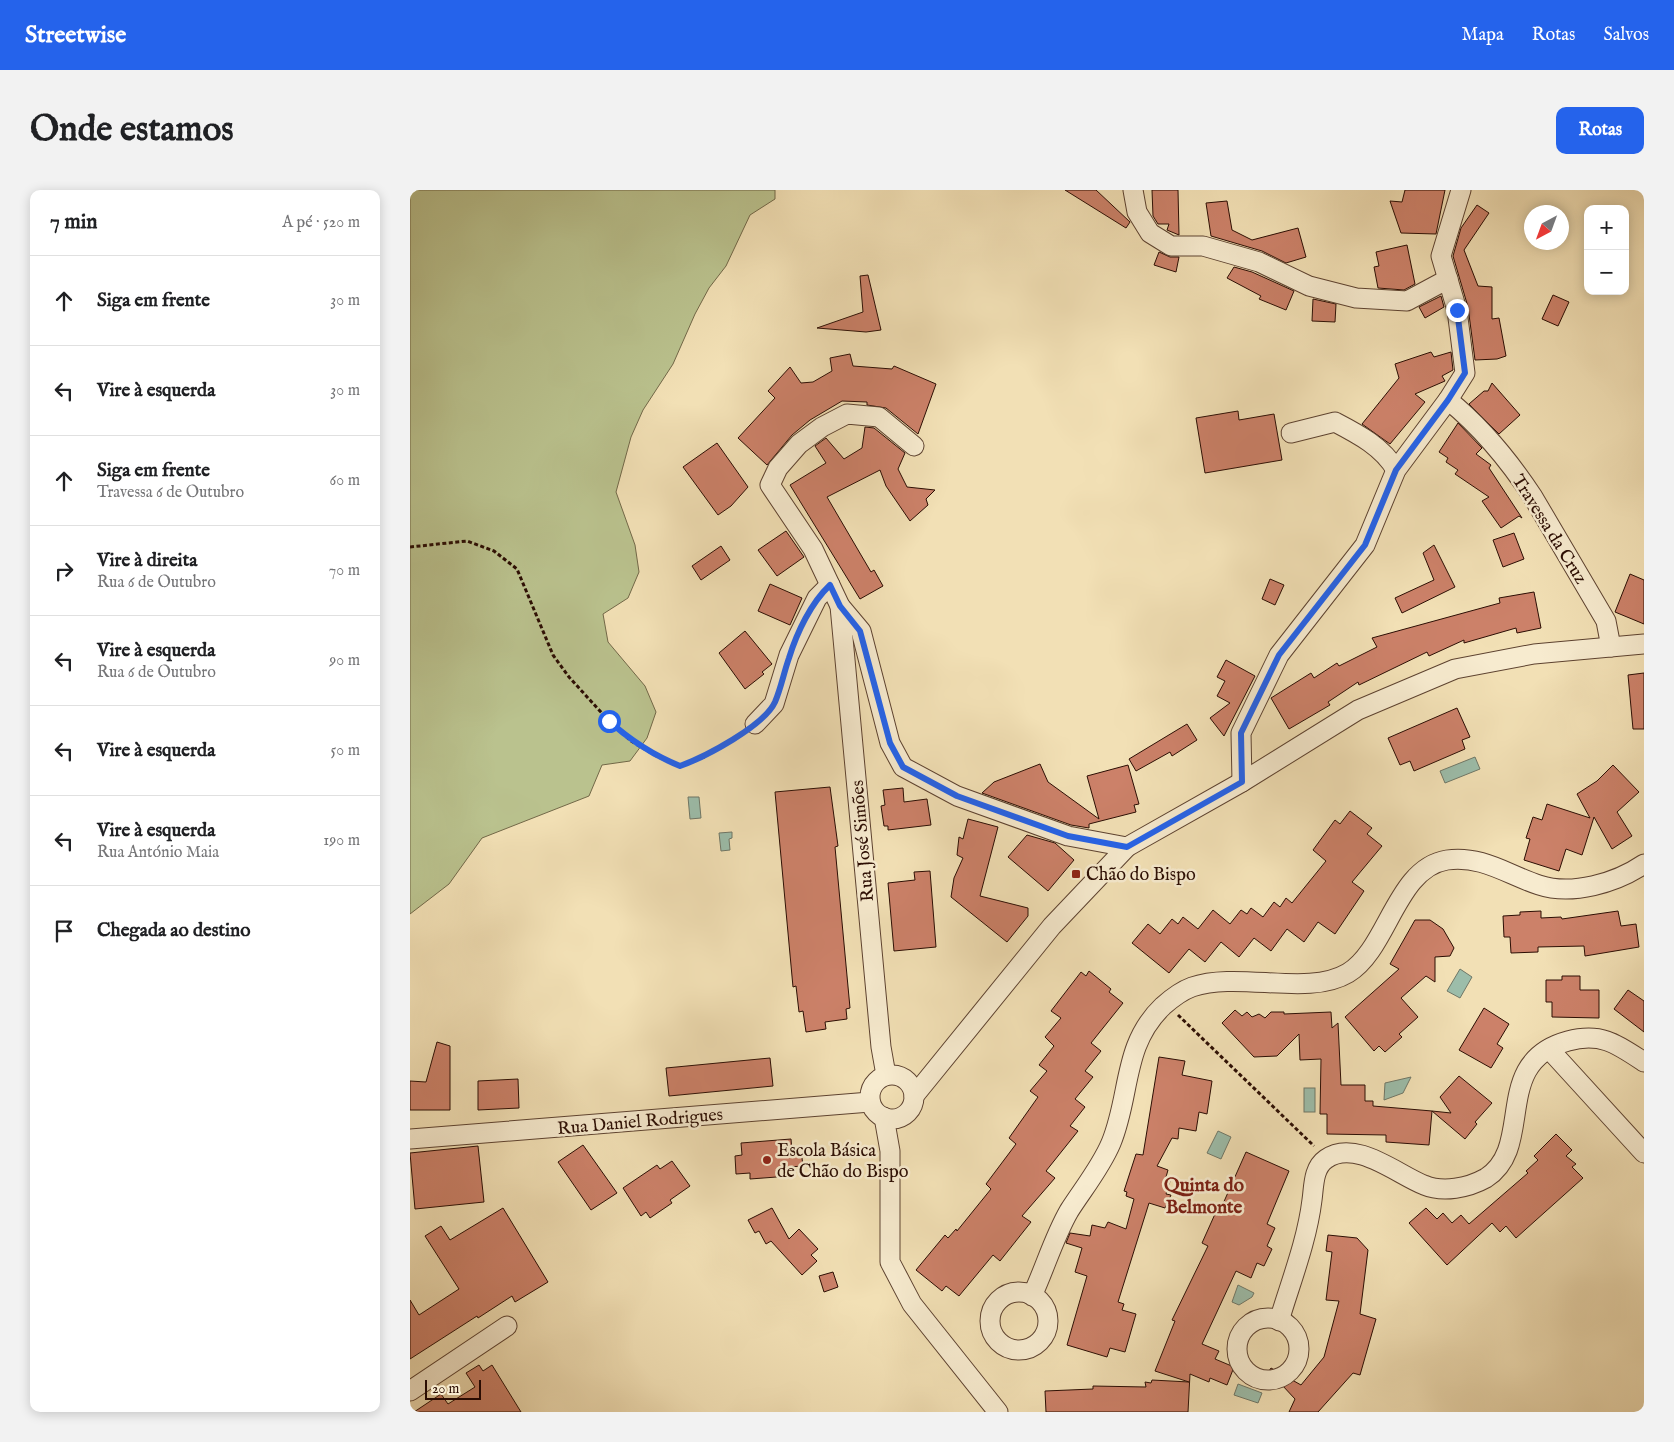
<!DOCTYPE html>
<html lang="pt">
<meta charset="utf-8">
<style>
body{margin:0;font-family:"IM FELL English",serif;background:#f2f2f2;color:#202124}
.controls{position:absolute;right:15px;top:15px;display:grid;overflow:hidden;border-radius:10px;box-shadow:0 2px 12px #0003}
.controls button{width:45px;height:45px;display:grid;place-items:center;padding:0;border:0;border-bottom:1px solid #e0e0e0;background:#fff;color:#202124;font:25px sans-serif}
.compass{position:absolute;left:1114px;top:15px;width:45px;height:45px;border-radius:50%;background:#fff;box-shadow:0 2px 12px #0003;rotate:221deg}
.scale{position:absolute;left:15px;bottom:12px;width:56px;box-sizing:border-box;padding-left:5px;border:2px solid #2b0d03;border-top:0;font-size:14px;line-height:18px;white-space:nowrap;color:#2b0d03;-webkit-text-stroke:4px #f7ebcf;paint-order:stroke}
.stop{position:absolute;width:15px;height:15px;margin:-11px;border:4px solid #2563eb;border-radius:50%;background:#fff}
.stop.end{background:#2563eb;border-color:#fff;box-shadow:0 1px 5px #0008}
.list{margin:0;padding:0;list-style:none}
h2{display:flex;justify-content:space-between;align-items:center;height:65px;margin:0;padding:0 20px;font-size:21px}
h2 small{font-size:16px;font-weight:400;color:#757577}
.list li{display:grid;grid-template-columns:32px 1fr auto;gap:15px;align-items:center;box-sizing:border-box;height:90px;padding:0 20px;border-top:1px solid #e0e0e0}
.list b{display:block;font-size:19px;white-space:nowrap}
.list p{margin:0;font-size:16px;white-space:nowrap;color:#757577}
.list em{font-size:16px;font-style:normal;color:#757577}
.icon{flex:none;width:28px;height:28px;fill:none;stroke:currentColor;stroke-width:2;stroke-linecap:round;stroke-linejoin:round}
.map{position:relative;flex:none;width:1234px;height:1222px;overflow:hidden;border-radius:10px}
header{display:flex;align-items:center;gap:30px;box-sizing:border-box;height:70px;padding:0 25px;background:#2563eb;color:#fff}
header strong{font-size:24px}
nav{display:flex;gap:28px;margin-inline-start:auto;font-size:18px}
.intro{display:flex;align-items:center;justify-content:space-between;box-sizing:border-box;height:120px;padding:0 30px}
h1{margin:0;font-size:35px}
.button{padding:12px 22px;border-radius:10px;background:#2563eb;color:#fff;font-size:18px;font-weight:700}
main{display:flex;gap:30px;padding:0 30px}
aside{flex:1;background:#fff;border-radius:10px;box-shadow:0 2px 12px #0003}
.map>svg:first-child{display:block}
.green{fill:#bac28e;stroke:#726848}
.water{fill:#9cbdaa;stroke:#6f7767}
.building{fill:#cc8169;stroke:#2b0d03}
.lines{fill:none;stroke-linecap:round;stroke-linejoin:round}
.street-casing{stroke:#5d4230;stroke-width:21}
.path{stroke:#2b0d03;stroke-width:3;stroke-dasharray:4 2.5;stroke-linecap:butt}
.street{stroke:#f7ebcf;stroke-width:19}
.route{stroke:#2563eb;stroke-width:6}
.poi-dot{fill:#8f2418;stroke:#f7ebcf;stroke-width:2}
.labels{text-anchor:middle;stroke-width:5;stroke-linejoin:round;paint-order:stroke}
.street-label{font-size:18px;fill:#2b0d03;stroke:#f7ebcf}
.poi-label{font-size:18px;fill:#2b0d03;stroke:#f7ebcf;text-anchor:start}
.neighbourhood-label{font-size:19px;font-weight:bold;fill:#7a1f14;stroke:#f7ebcf}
</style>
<header>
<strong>Streetwise</strong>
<nav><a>Mapa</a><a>Rotas</a><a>Salvos</a></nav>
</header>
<div class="intro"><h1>Onde estamos</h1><a class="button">Rotas</a></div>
<main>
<aside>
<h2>7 min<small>A pé · 520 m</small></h2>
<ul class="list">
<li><svg class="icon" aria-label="ahead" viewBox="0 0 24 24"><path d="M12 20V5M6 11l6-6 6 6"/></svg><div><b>Siga em frente</b></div><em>30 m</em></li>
<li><svg class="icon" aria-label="left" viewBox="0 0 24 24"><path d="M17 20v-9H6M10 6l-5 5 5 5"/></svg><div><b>Vire à esquerda</b></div><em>30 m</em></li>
<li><svg class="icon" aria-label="ahead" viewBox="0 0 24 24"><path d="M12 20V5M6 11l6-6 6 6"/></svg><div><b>Siga em frente</b><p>Travessa 6 de Outubro</p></div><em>60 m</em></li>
<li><svg class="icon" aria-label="right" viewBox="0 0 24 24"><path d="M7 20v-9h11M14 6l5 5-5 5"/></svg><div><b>Vire à direita</b><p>Rua 6 de Outubro</p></div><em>70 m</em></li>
<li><svg class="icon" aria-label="left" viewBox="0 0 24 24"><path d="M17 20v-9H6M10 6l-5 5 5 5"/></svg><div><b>Vire à esquerda</b><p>Rua 6 de Outubro</p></div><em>90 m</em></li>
<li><svg class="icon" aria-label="left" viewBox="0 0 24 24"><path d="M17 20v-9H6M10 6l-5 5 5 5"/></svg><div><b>Vire à esquerda</b></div><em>50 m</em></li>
<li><svg class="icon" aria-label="left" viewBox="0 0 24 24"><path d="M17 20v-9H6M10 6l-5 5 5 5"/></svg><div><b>Vire à esquerda</b><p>Rua António Maia</p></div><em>190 m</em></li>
<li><svg class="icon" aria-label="arrive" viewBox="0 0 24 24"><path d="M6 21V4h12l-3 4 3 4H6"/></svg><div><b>Chegada ao destino</b></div></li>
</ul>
</aside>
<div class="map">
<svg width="1234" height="1222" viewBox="0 0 1234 1222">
<rect width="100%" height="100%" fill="#f2e0b5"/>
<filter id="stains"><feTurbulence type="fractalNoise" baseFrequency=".004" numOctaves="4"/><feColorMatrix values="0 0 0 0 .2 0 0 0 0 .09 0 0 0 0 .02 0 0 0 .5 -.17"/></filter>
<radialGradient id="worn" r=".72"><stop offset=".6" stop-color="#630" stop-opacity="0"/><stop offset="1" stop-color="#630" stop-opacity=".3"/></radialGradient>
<path class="green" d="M 0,0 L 365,0 L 365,9 L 340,25 L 316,76 L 299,98 L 285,124 L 263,174 L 233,220 L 221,247 L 206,302 L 225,355 L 229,382 L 218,408 L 193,424 L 198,452 L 235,496 L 246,522 L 237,548 L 220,571 L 192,575 L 179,606 L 72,648 L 39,694 L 0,724 Z"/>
<g class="water">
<path d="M 1065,567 L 1070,579 L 1035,593 L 1030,581 Z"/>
<path d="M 278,607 L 289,607 L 291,628 L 280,629 Z"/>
<path d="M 322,642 L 322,648 L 319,649 L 320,660 L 311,661 L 309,643 Z"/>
<path d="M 1050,779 L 1062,787 L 1050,808 L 1037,801 Z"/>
<path d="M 1001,887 L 993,903 L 974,910 L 975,893 Z"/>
<rect x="894" y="898" width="11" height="24"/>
<path d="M 808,941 L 821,947 L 811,969 L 797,963 Z"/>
<path d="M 828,1095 L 844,1103 L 842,1107 L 829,1115 L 822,1112 Z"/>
<path d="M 828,1194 L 852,1203 L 848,1213 L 824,1205 Z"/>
</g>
<g class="building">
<path d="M 655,0 L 686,0 L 720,32 L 716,38 Z"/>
<path d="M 742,0 L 768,0 L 769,45 L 757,40 L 759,34 L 748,34 L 743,26 Z"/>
<path d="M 995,0 L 1035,0 L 1026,44 L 991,43 L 980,11 L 992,12 Z"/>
<path d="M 817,11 L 822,40 L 842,50 L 888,38 L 896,67 L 876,73 L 852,61 L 801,46 L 796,13 Z"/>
<path d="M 1067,15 L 1079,23 L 1054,60 L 1068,96 L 1082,97 L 1082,129 L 1089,128 L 1096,166 L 1087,169 L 1065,170 L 1058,117 L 1043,66 L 1051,38 Z"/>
<path d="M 997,55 L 1005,94 L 994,100 L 968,98 L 964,77 L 969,76 L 966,62 Z"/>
<path d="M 749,62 L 760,67 L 769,67 L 766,82 L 744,75 Z"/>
<path d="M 824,77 L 842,82 L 884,101 L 876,120 L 849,109 L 851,106 L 817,88 Z"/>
<path d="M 458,85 L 471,140 L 456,142 L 407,138 L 453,122 L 450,86 Z"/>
<path d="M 1143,105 L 1159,112 L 1148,136 L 1132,129 Z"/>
<path d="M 1031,106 L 1034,117 L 1015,128 L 1009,117 Z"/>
<path d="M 903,109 L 926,114 L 925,132 L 902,131 Z"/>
<path d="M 1021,162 L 1024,167 L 1041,162 L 1043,180 L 1032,186 L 1035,191 L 1005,204 L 1015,212 L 980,254 L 952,234 L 989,188 L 985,174 Z"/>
<path d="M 440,164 L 443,176 L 482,179 L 484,176 L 526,194 L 508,244 L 476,218 L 457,215 L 457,212 L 432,211 L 400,230 L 382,245 L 357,275 L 328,248 L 365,208 L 358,201 L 380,177 L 391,193 L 403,192 L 422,181 L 420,168 Z"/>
<path d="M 1082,193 L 1110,225 L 1089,244 L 1059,214 L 1074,201 L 1078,201 Z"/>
<path d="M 828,221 L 829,230 L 864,224 L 872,270 L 795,283 L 786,228 Z"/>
<path d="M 1048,233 L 1072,258 L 1066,264 L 1081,275 L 1079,278 L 1112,328 L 1109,326 L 1091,338 L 1072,311 L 1079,307 L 1045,284 L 1048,280 L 1036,272 L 1038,268 L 1029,262 Z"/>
<path d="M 455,237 L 464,238 L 495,263 L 488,279 L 497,297 L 525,300 L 516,309 L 518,315 L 500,331 L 476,296 L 470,280 L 417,307 L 461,382 L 464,380 L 473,396 L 450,409 L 380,295 L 416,273 L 405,256 L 416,248 L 434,269 L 452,258 Z"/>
<path d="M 307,253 L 338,297 L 321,316 L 308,325 L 273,277 Z"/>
<path d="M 376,341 L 394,367 L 367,386 L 348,360 Z"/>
<path d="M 1104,343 L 1114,369 L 1093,377 L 1083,350 Z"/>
<path d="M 1024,355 L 1045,397 L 992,423 L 985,408 L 1024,390 L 1013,363 Z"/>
<path d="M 311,356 L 320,370 L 291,390 L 282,376 Z"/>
<path d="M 1220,384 L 1234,390 L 1234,434 L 1205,422 Z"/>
<path d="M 860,389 L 874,395 L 865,415 L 852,409 Z"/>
<path d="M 360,394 L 392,408 L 380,435 L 348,421 Z"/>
<path d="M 1124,402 L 1131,438 L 1107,443 L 1106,438 L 1054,453 L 1054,450 L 1019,466 L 1017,462 L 949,495 L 948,492 L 918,512 L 920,515 L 879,539 L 861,508 L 901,483 L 904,488 L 927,473 L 929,476 L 967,457 L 962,448 L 1090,413 L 1089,408 Z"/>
<path d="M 335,441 L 362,474 L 352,482 L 354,484 L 335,499 L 309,463 Z"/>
<path d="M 816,470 L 845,486 L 814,546 L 800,528 L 820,513 L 807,506 L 815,491 L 807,487 Z"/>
<path d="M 1234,483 L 1234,539 L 1223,539 L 1218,485 Z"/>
<path d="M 1047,518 L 1060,547 L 1052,550 L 1055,559 L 1004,581 L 1000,571 L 990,575 L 978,548 Z"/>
<path d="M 777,534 L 787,550 L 762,566 L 760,562 L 726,581 L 719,569 Z"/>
<path d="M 630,574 L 638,592 L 689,629 L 677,586 L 718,575 L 729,614 L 724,615 L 726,622 L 679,634 L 679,638 L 661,635 L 572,603 L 584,592 Z"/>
<path d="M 1203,575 L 1229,602 L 1207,622 L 1222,646 L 1202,659 L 1184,627 L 1172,665 L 1156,659 L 1149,681 L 1114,670 L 1120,649 L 1116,648 L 1123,627 L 1132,630 L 1137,614 L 1180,628 L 1167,604 L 1187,591 Z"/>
<path d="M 420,597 L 428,656 L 425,657 L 440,818 L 436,819 L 437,829 L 415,832 L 416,839 L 396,842 L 393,821 L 389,822 L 386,796 L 383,797 L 365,602 Z"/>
<path d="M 493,598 L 494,612 L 517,609 L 521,635 L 478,640 L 478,636 L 474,636 L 471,616 L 475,615 L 473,600 Z"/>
<path d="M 940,621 L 962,638 L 957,644 L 972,656 L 942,692 L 954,701 L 925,744 L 908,732 L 894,752 L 877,739 L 861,761 L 844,748 L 829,767 L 811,752 L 795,772 L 779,759 L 759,783 L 722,753 L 738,734 L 750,744 L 762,729 L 768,734 L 773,727 L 788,739 L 803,720 L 820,734 L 831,720 L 837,724 L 841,718 L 853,727 L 864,712 L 870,717 L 876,708 L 882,713 L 916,671 L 903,660 L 925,630 L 930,634 Z"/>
<path d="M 558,629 L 588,637 L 570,706 L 618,718 L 618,726 L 597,752 L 541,707 L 544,688 L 553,668 L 547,665 L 549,647 L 553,649 Z"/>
<path d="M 617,645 L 645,653 L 664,670 L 638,701 L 598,667 Z"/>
<path d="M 520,681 L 526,757 L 484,761 L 478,693 L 505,690 L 504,682 Z"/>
<path d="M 1131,721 L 1131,728 L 1151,727 L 1152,729 L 1208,721 L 1211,736 L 1226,734 L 1229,757 L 1175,766 L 1174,756 L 1128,757 L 1128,762 L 1101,763 L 1100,747 L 1094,747 L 1093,726 L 1110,725 L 1110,722 Z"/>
<path d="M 1005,730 L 1020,730 L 1033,739 L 1044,758 L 1040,766 L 1025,767 L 1025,792 L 1016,786 L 991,808 L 1008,827 L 989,844 L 992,847 L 975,862 L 969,856 L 964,861 L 935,827 L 989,779 L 980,774 Z"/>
<path d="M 679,781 L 701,799 L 699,802 L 713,813 L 681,853 L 691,861 L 675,881 L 683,887 L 665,909 L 675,917 L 660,936 L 668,941 L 636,981 L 645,988 L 612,1026 L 621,1032 L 590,1071 L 583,1065 L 549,1106 L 536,1096 L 532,1101 L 506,1080 L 535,1045 L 538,1048 L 546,1039 L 547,1041 L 581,999 L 576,994 L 606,954 L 599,948 L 628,907 L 620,901 L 637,881 L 629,875 L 644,856 L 635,847 L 651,828 L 641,821 L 671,782 L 676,786 Z"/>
<path d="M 1152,786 L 1170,786 L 1170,800 L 1189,800 L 1189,828 L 1142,827 L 1142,812 L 1136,812 L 1136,790 L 1152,790 Z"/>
<path d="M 1218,800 L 1234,811 L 1234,842 L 1204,819 Z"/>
<path d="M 1074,818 L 1099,834 L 1087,854 L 1093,858 L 1081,878 L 1049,860 Z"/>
<path d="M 825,820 L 832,826 L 837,822 L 842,827 L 849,824 L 855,828 L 861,822 L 874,822 L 874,824 L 921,822 L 922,838 L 928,833 L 931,895 L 955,895 L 955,911 L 963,911 L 963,916 L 1022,921 L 1019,955 L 976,952 L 976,945 L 917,944 L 917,924 L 910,924 L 911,869 L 890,870 L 889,844 L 867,866 L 844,867 L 812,833 Z"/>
<path d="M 27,852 L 40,856 L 40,920 L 0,920 L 0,891 L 16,892 Z"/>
<path d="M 749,867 L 775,871 L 772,885 L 802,891 L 797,924 L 789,922 L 786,941 L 769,938 L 768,949 L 762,948 L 747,976 L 758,980 L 756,987 L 761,988 L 756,1004 L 761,1005 L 755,1018 L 739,1013 L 708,1112 L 714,1114 L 712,1120 L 726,1124 L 715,1162 L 700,1158 L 697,1167 L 657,1155 L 677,1086 L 665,1082 L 672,1058 L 656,1053 L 660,1043 L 680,1046 L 682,1035 L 695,1038 L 698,1032 L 716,1039 L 724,1009 L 716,1006 L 717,1002 L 714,1001 L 726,964 L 733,965 Z"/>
<path d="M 360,868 L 363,896 L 259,906 L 256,878 Z"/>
<path d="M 1049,886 L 1082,913 L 1065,932 L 1067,934 L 1055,949 L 1022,921 L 1041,923 L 1030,907 Z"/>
<path d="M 108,889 L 109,918 L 68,920 L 68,891 Z"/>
<path d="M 1146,944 L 1162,960 L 1156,966 L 1166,974 L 1162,977 L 1173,988 L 1106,1048 L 1096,1036 L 1090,1042 L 1082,1033 L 1037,1075 L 999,1033 L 1016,1018 L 1027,1029 L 1033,1023 L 1042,1033 L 1051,1025 L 1059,1034 L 1118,983 L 1116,981 L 1128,970 L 1124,966 Z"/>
<path d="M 381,949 L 382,961 L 391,960 L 393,976 L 379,977 L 380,986 L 340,989 L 340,983 L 326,984 L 325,966 L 332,965 L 331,953 Z"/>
<path d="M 173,955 L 207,1003 L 181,1020 L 148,972 Z"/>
<path d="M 68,956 L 74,1012 L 5,1019 L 0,963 Z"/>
<path d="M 836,962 L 879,981 L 857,1034 L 865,1038 L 857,1056 L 862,1059 L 854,1076 L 847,1073 L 841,1088 L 826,1081 L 792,1154 L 809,1161 L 805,1169 L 824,1177 L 817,1195 L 800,1188 L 799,1192 L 780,1184 L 778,1222 L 636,1222 L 635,1201 L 683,1199 L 683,1196 L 736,1197 L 735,1192 L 741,1193 L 742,1190 L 779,1192 L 745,1181 L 765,1131 L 762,1130 L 798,1056 L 792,1053 L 805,1024 L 808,1025 Z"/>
<path d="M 262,971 L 280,996 L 260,1010 L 262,1013 L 240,1028 L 236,1022 L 231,1026 L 213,998 L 247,975 L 250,979 Z"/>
<path d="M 93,1018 L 138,1092 L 105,1112 L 102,1106 L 68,1128 L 67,1126 L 0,1169 L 0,1110 L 9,1125 L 49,1099 L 15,1046 L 31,1036 L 40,1050 Z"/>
<path d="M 362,1018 L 379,1049 L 389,1039 L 408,1059 L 401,1065 L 407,1071 L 392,1085 L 361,1051 L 356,1054 L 349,1041 L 345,1043 L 338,1030 Z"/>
<path d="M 918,1045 L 947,1048 L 958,1060 L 950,1124 L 966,1129 L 950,1185 L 943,1183 L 908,1222 L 879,1222 L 885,1209 L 859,1181 L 861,1178 L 891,1195 L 914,1167 L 929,1111 L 916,1110 L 922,1062 L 916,1061 Z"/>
<path d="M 423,1082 L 428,1097 L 414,1102 L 409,1086 Z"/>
<path d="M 69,1175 L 73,1181 L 82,1175 L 111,1222 L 4,1222 L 31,1204 L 38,1214 L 65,1197 L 56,1183 Z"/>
</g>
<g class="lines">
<g class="street-casing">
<g id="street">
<path d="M 723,0 L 727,22 L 740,43 L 761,56 L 793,56 L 849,72 L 899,96 L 946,108 L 997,111 L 1038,89"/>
<path d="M 1038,210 C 1070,236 1100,272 1123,307 L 1196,431 L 1201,457"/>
<path d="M 881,243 L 925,232 C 948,244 973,257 986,280"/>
<path d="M 504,256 L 469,227 L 437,224 L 412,237 L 389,254 L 368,278 L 360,295 L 403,359 L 430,416 L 451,441 L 480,553 L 493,577 L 547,606 L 658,646 L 717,657"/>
<path d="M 430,416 L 471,857 L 476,885"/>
<path d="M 345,534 L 364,514 L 379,465 L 407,408 L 420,395"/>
<path d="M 832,592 L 831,543 L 869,465 L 955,355 L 986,280 L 1038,210 L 1055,183 L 1047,120 L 1031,66 L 1051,0"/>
<path d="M 1139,859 L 1234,963"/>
<circle cx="482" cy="907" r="22"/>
<path d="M 504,906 L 642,736 L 717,657 L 724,653 L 832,592 L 948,520 L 1045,479 L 1124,464 L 1234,454"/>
<path d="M 474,927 L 480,961 L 480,1072 L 502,1114 L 588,1222"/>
<path d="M 0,949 L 460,912"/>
<circle cx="609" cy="1131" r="29"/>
<path d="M 622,1106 C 635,1078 644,1047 659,1021 C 673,999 691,977 701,953 C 721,905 712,855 753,816 C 762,808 771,801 782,797 C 829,781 898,807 938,783 C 978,759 986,678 1037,670 C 1072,665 1098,685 1129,695 C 1162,706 1206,693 1234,674"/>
<circle cx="858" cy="1159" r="31"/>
<path d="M 869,1131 C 881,1091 897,1051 902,1010 C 904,996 903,978 916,969 C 945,948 988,985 1014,995 C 1033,1003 1058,998 1076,988 C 1126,956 1080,872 1158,851 C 1191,842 1207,854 1234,872"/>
<path d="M 0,1201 L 97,1136"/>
</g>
</g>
<g class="path">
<path d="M 0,357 L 57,351 L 84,361 L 107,379 L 143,465 L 159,487 L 199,531 L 221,551 L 248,567 L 270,576 L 294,567 L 331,544"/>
<path d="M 768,825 L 904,956"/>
</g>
<use href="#street" class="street"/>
</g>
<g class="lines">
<path class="route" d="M 199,531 C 221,551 243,565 270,576 C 295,567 354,536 365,512 C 371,498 374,482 379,468 C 387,442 401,413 420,395 L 430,416 L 450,441 L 480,553 L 493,577 L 547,606 L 658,646 L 717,657 L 832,592 L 831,543 L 869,465 L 955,355 L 986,280 L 1038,210 L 1055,183 L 1047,120"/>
</g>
<g class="poi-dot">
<rect x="661" y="679" width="10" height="10" rx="2.5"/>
<circle cx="357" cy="970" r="5"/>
</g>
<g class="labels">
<g class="street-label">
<text transform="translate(1140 339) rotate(58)" y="6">Travessa da Cruz</text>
<text transform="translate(452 651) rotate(-95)" y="6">Rua José Simões</text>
<text transform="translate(230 931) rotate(-5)" y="6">Rua Daniel Rodrigues</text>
</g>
<g class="poi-label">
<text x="676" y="690">Chão do Bispo</text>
<text x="367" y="966">Escola Básica<tspan x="367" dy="21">de Chão do Bispo</tspan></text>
</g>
<g class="neighbourhood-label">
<text x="794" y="1001">Quinta do<tspan x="794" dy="22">Belmonte</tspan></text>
</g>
</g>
<rect width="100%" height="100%" filter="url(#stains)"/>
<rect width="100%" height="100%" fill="url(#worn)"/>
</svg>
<div class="controls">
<button>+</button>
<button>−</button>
</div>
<svg class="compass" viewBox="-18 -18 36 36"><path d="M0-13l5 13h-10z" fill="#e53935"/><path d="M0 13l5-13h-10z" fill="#757577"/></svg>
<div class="scale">20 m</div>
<div class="stop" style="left:199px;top:531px"></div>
<div class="stop end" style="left:1047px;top:120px"></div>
</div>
</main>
